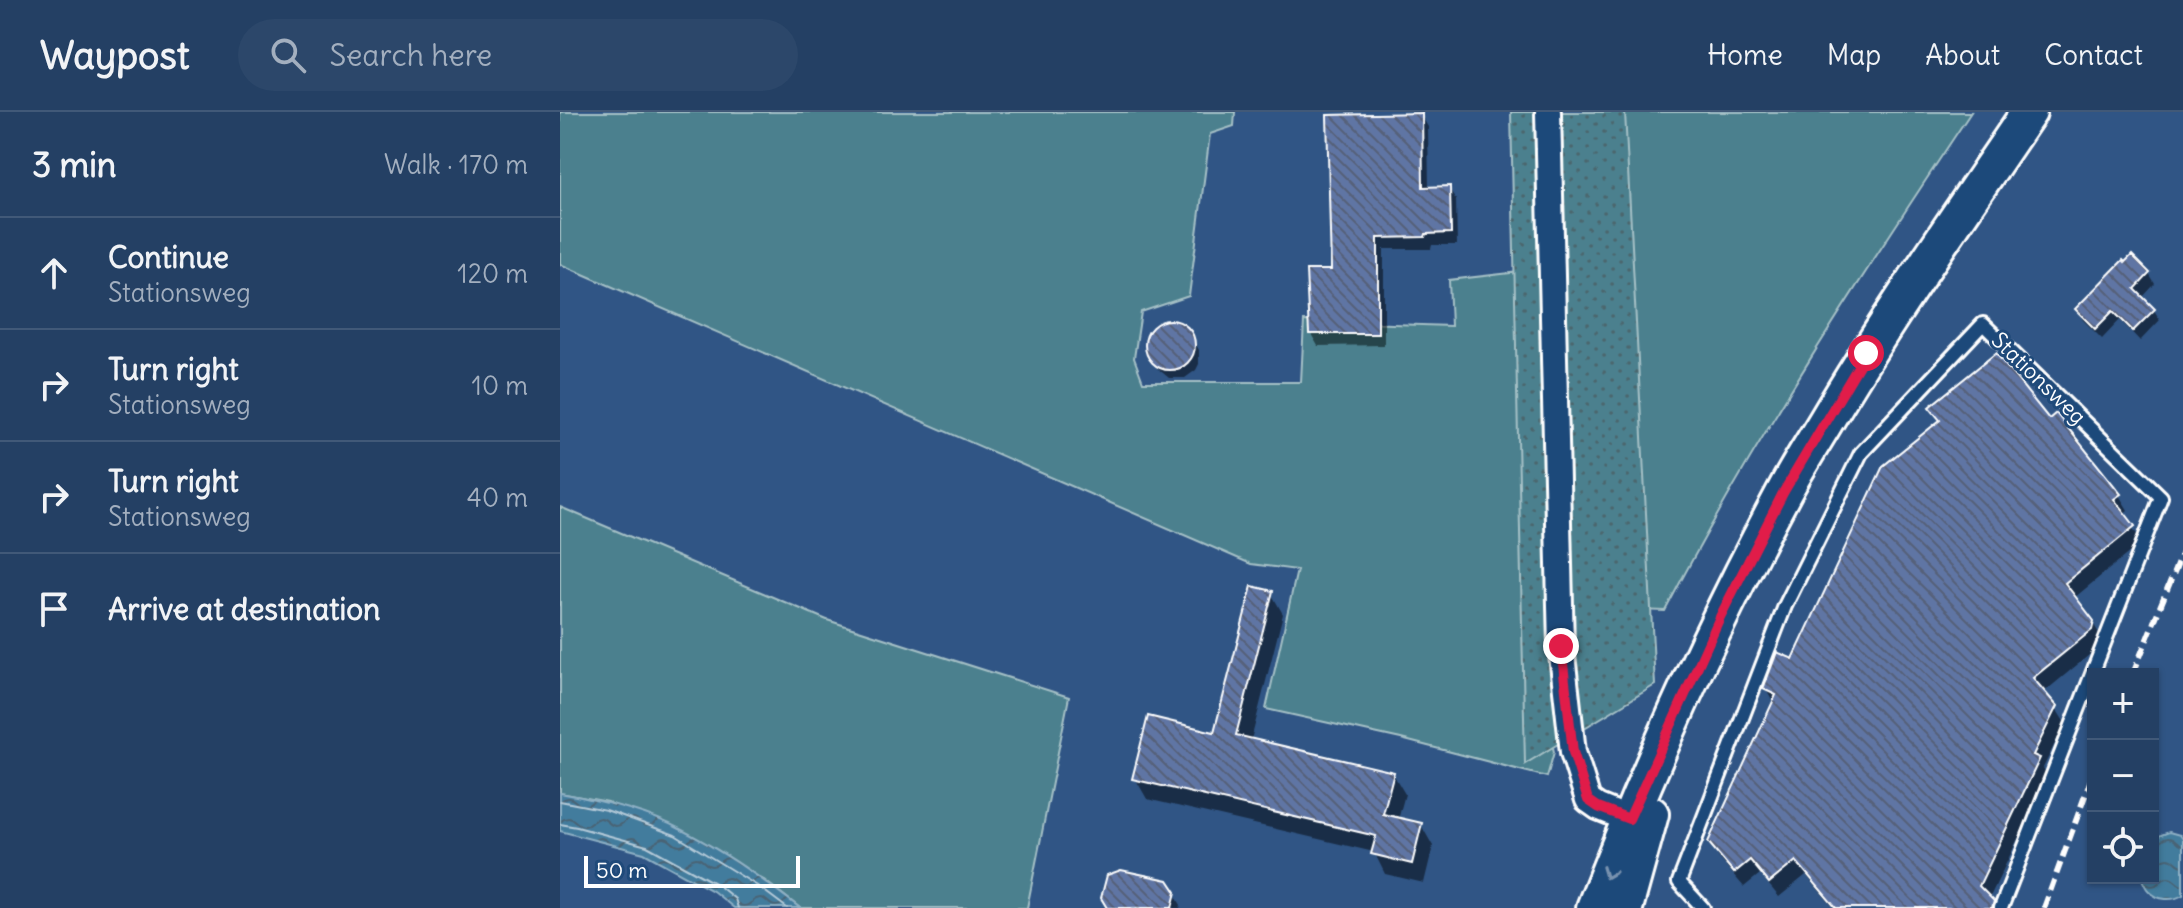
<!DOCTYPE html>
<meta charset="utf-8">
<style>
body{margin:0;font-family:Delius,sans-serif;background:#2c476a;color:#f1f3f6}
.controls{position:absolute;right:24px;bottom:24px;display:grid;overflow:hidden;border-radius:0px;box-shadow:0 2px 6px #0004}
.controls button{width:72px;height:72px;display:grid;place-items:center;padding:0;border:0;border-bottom:2px solid #415978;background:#244064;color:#f1f3f6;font:40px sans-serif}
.scale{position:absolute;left:24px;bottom:20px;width:216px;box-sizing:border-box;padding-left:8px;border:4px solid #fff;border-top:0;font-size:22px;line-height:28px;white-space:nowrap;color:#fff;-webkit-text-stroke:6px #1f4a7a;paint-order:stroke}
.stop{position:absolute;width:24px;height:24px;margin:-18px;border:6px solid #e11d48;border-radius:50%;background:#fff}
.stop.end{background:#e11d48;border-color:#fff;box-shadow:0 2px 8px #0008}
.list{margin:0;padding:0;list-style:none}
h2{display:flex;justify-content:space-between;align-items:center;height:104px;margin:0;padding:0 32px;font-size:34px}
h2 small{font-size:26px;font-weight:400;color:#a3afbf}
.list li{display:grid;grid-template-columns:52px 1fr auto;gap:24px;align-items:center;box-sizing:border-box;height:112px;padding:0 32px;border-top:2px solid #415978}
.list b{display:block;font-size:30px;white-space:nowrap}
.list p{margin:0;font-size:26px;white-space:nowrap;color:#a3afbf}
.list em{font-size:26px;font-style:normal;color:#a3afbf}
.icon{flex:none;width:44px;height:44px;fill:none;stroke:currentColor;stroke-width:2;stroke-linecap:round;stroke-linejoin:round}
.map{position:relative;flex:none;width:1623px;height:796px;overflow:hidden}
header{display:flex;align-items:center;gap:48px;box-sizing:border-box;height:112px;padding:0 40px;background:#244064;border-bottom:2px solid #415978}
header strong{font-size:38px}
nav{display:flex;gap:44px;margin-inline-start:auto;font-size:28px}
.search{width:560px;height:72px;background:#2c476a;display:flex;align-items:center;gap:20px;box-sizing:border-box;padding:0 28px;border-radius:44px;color:#a3afbf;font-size:30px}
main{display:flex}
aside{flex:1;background:#244064}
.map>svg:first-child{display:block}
.green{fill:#4b808e;stroke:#a5c0c6;stroke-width:2}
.park{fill:url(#park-dots);stroke:#a5c0c6;stroke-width:2}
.water{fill:url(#water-waves);stroke:#8eb0c4;stroke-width:2}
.shadow{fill:#0007}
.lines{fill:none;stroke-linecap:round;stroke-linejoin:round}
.shore{stroke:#b4cad8;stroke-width:2}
.building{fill:url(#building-back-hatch);stroke:#fff;stroke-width:2}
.service-casing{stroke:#fff;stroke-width:18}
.minor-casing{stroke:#fff;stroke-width:30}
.secondary-casing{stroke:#fff;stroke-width:40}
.service{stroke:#1f4a7a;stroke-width:12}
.minor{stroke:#1f4a7a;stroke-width:24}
.secondary{stroke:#1f4a7a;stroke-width:34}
.rail{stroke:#fff;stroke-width:6;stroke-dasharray:12 6;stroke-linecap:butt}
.oneway{stroke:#7992af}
.route{stroke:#e11d48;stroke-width:10}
.labels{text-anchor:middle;stroke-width:6;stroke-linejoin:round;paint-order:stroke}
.street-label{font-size:22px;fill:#fff;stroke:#1f4a7a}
</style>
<header>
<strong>Waypost</strong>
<div class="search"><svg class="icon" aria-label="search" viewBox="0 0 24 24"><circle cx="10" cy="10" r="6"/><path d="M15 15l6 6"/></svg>Search here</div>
<nav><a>Home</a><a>Map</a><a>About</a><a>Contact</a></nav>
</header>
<main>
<aside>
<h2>3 min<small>Walk · 170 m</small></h2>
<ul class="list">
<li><svg class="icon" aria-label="ahead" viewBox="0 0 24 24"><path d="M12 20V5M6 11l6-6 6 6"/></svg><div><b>Continue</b><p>Stationsweg</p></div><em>120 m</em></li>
<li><svg class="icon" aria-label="right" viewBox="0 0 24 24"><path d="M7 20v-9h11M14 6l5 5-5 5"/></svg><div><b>Turn right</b><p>Stationsweg</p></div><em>10 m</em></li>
<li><svg class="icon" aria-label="right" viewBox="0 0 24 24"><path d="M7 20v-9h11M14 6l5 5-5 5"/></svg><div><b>Turn right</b><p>Stationsweg</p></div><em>40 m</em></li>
<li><svg class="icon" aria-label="arrive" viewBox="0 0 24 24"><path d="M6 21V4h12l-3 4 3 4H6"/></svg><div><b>Arrive at destination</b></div></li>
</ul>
</aside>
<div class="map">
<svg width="1623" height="796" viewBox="0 0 1623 796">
<defs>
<pattern id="park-dots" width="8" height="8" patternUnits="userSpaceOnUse" patternTransform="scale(2)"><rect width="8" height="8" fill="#4b808e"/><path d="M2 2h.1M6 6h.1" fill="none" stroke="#4c666d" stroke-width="1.8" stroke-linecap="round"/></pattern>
<pattern id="water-waves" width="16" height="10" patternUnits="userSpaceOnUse" patternTransform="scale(2)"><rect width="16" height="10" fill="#437b9d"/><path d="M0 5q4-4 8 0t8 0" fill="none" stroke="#486474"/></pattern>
<pattern id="building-back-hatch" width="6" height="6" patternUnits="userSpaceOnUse" patternTransform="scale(2)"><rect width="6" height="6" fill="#5f75a4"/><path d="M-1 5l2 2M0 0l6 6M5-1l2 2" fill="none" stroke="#566078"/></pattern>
</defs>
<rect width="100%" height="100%" fill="#305585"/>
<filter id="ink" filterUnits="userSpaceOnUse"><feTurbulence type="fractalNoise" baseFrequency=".0125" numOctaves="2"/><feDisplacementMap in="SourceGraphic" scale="16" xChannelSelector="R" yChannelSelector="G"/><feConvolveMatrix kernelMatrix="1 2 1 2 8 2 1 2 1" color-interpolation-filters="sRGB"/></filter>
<g filter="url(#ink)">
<g class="green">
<path d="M 0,0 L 675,0 L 674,14 L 650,22 L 629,184 L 581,200 L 574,246 L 583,270 L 741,270 L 744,209 L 891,214 L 889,168 L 985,157 L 989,618 L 994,640 L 987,665 L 841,627 L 706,597 L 737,458 L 691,452 L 0,152 Z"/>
<path d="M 1050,0 L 1411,0 C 1303,162 1195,326 1105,499 L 1052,497 Z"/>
<path d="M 0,395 L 267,508 L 509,585 L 467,796 L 240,796 L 204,768 L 48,690 L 0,681 Z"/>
</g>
<path class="park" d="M 951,0 L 1065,0 L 1095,573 L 965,652 Z"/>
<g class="water">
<path d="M 0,681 C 39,688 84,698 120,717 C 162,738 203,767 240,796 L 174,796 L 153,779 L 84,741 L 0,719 Z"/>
<path d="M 1609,720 L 1620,723 L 1623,727 L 1623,783 C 1613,789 1598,789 1589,779 C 1585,776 1584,770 1581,766 L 1593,766 L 1593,726 Z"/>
</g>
<g class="shadow">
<path d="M 861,3 L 868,15 L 869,77 L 889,76 L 896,88 L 897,133 L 872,133 L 871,137 L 824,137 L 824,233 L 758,234 L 751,222 L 773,160 Z"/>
<path d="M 1589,162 L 1595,172 L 1582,186 L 1594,198 L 1600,208 L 1580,229 L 1560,208 L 1542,227 L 1523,208 L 1517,198 Z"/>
<path d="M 606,210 L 616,210 L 623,213 L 629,220 L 639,238 L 639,252 L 636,258 L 625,266 L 609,266 L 597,256 L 588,238 L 587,227 L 593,217 Z"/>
<path d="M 1372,295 L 1488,310 L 1559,383 L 1568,398 L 1563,402 L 1582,430 L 1514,486 L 1532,510 L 1542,526 L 1540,534 L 1483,581 L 1495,595 L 1505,611 L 1483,656 L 1488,664 L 1429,787 L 1435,796 L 1274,796 L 1246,763 L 1219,785 L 1200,762 L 1184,775 L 1159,746 L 1150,729 L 1214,592 L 1205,576 L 1234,550 L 1380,310 Z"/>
<path d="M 711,481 L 723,502 L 691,628 L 833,662 L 845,682 L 838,708 L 861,713 L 873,734 L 864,771 L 825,762 L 814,740 L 587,687 L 575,666 L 655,622 Z"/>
<path d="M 614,781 L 621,793 L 620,796 L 550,796 Z"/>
</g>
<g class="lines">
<g class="shore">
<path d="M 0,689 L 46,698 L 115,723 L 199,775 L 227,796"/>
<path d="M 0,712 L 17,715 L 87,734 L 158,773 L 175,787 L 178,796"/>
</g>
</g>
<g class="building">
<path d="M 862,1 L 863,75 L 890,74 L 891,121 L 866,122 L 865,125 L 818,126 L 818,222 L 749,222 L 746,158 L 771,158 L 767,3 Z"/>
<path d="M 1572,143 L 1590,161 L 1575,177 L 1595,197 L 1573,219 L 1553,199 L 1535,217 L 1515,197 L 1563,148 L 1565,150 Z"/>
<circle cx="610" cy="233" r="25"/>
<path d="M 1436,241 L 1489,307 L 1496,301 L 1561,382 L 1554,387 L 1575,414 L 1505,471 L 1534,509 L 1532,518 L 1473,566 L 1497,594 L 1473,643 L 1480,646 L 1419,774 L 1434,789 L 1432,796 L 1276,796 L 1236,749 L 1209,771 L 1190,748 L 1174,761 L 1148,730 L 1216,583 L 1203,577 L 1217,540 L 1233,547 L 1323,354 L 1380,308 L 1369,295 Z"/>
<path d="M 692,474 L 713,479 L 676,623 L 834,660 L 823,702 L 862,711 L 852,752 L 811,742 L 816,724 L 572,667 L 588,604 L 654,620 Z"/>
<path d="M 561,758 L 608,768 L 616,780 L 612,796 L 547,796 L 541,786 L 547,763 Z"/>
</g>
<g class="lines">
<g class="service-casing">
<path id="service" d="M 1143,796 L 1119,770 L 1225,494 L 1301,341 L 1423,212 L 1601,385 L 1441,796"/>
</g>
<g class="minor-casing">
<path id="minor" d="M 988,0 L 1001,534 L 1013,640 L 1028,688 L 1038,695 L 1085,714"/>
</g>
<g class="secondary-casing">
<g id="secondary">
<path d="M 1034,796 C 1089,655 1151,516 1223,382 C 1236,357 1251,334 1266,309 C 1329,203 1400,102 1469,0"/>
<path d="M 1065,796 L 1091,702"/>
</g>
</g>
<use href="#service" class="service"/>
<use href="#minor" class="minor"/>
<use href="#secondary" class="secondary"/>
<g class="rail">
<path d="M 1573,562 L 1623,438"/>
<path d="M 1484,796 L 1533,662"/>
</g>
</g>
<defs><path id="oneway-chevron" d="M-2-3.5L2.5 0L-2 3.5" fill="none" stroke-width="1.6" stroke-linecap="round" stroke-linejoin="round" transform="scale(2)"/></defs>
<use class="oneway" href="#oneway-chevron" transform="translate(1048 761) rotate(111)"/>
</g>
<g class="lines" filter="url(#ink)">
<path class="route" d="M 1001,534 L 1013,640 L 1028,688 L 1038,695 L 1069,707 L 1160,505 L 1223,381 L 1306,241"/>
</g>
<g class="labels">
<g class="street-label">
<text transform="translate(1479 266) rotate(44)" y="8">Stationsweg</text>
</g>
</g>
</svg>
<div class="controls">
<button>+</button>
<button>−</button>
<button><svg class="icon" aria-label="locate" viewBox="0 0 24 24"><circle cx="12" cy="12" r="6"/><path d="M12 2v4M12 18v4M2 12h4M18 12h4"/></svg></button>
</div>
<div class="scale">50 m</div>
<div class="stop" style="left:1306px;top:241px"></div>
<div class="stop end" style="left:1001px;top:534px"></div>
</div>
</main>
